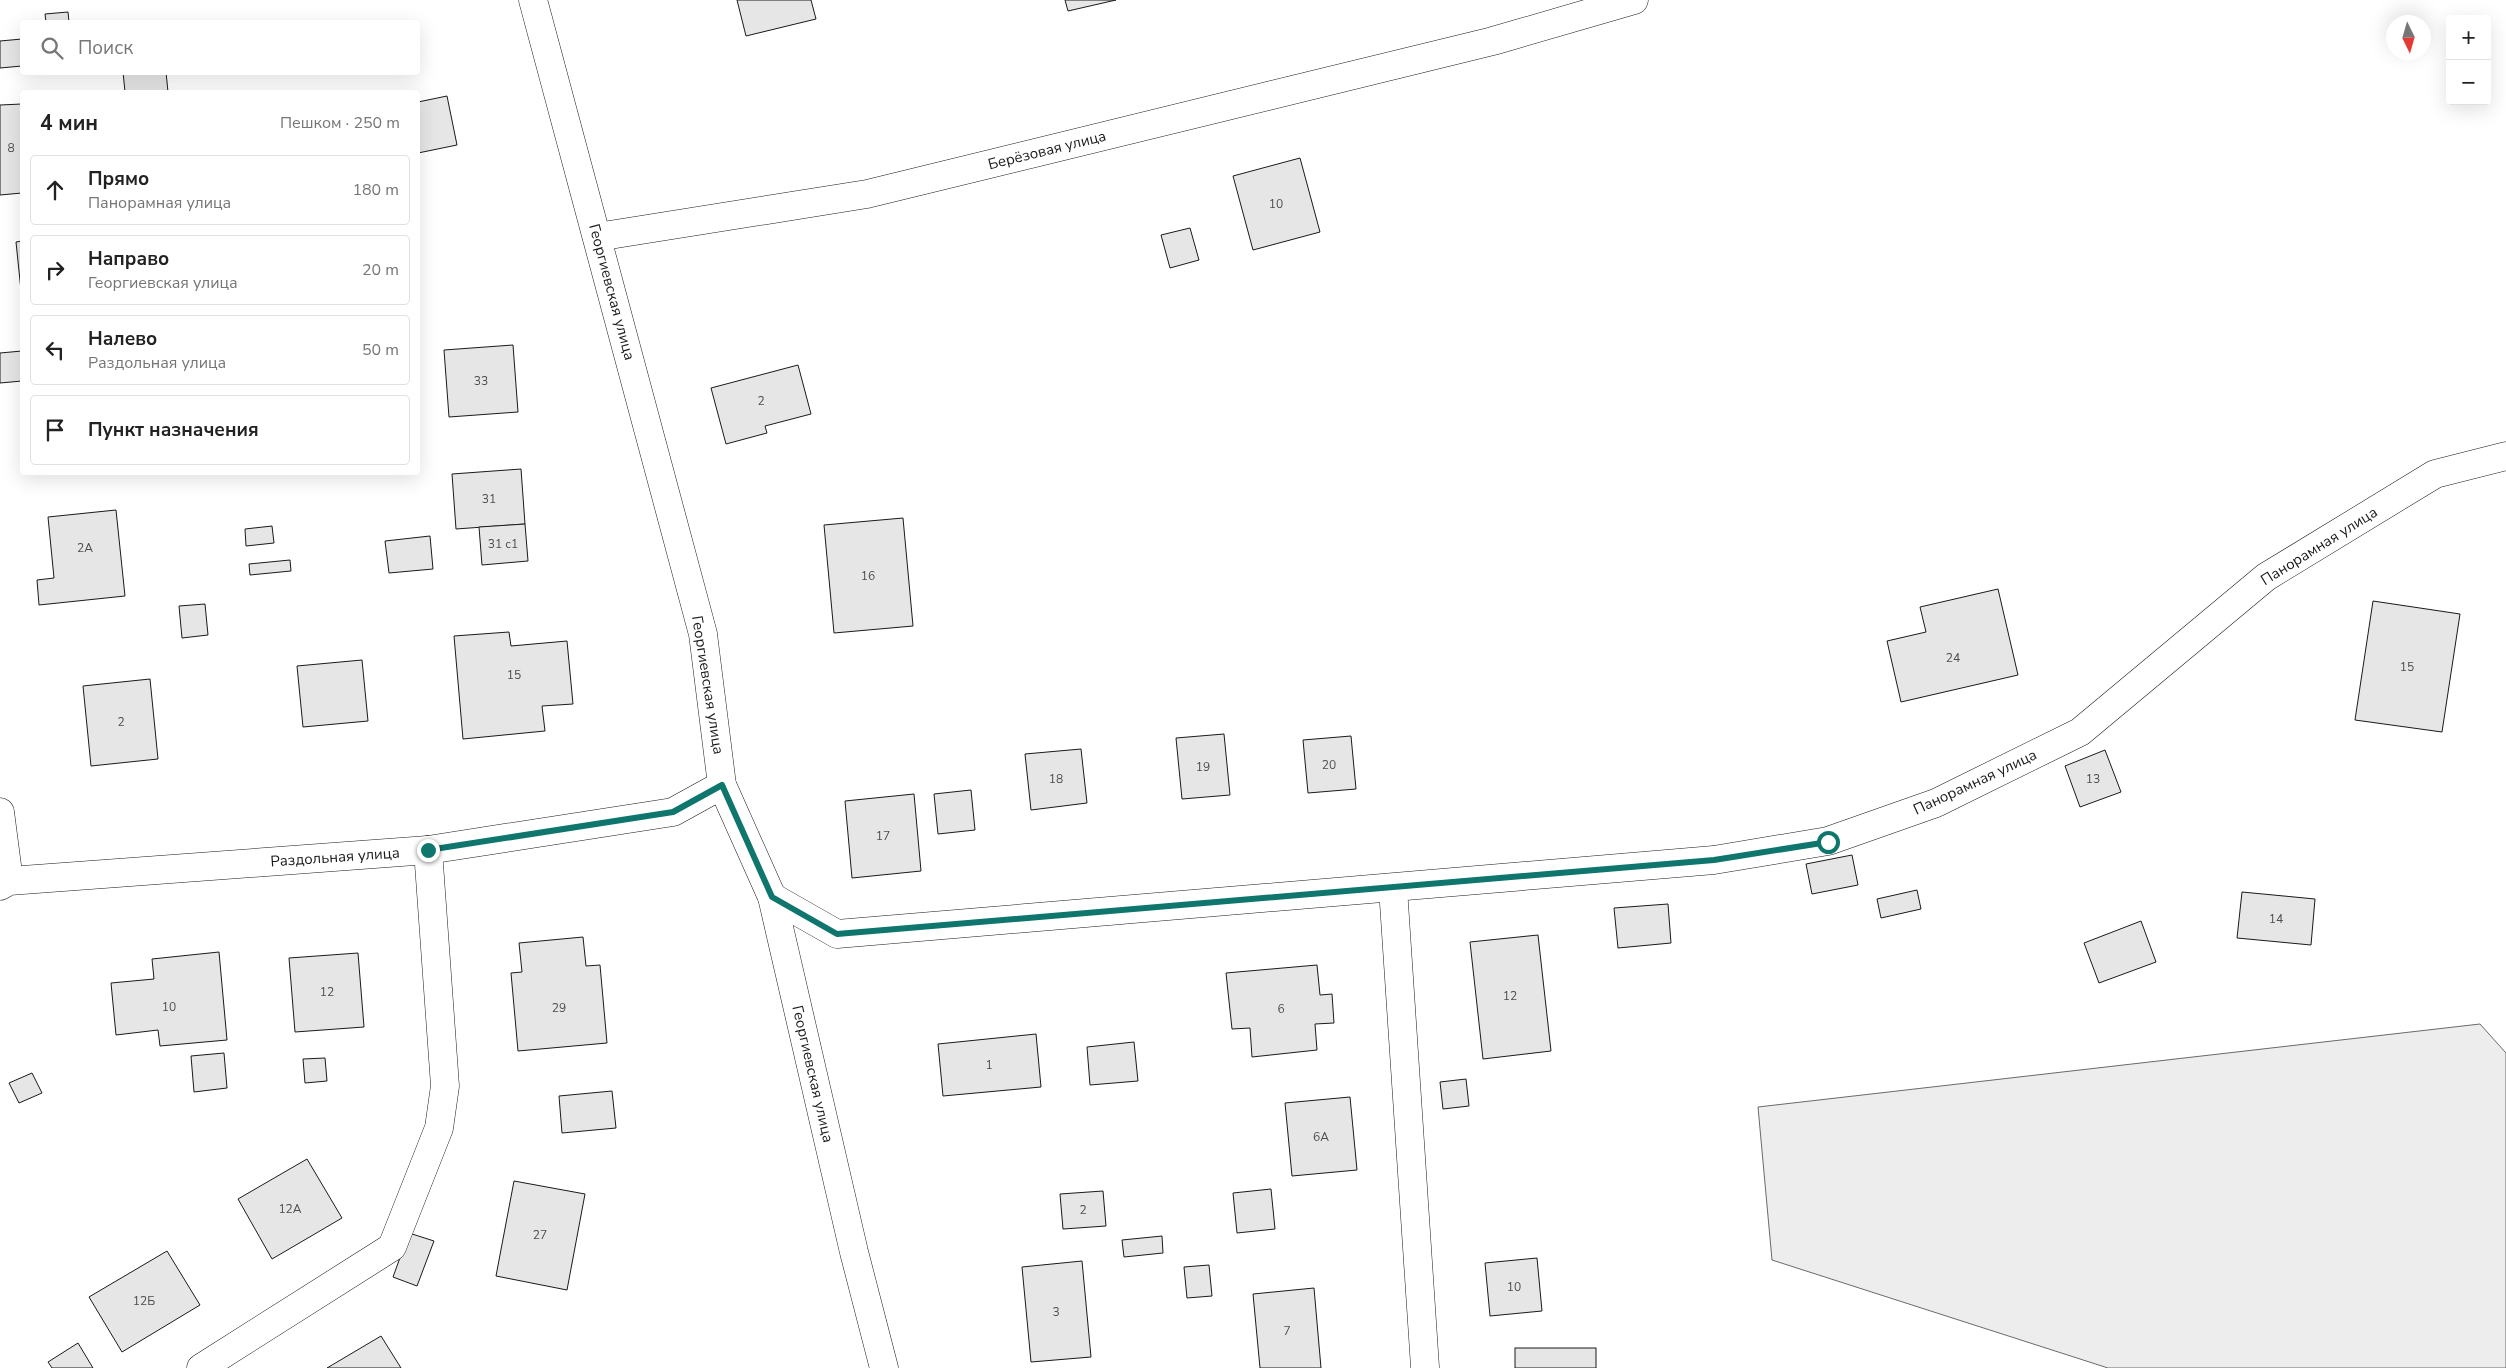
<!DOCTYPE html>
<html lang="ru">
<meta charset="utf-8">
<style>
body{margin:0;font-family:"Nunito Sans",sans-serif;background:#f6f6f6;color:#222}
.controls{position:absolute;right:15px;top:15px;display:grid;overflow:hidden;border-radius:5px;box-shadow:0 5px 20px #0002}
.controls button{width:45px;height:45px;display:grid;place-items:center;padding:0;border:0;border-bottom:1px solid #e0e0e0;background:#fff;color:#222;font:25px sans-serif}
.compass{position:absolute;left:2386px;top:15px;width:45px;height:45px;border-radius:50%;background:#fff;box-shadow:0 5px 20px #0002;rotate:175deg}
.stop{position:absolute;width:15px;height:15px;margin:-11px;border:4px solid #0f766e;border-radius:50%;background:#fff}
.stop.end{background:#0f766e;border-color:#fff;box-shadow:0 1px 5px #0008}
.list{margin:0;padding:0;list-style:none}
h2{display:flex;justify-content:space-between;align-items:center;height:65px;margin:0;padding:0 20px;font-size:21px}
h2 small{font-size:16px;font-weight:400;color:#767676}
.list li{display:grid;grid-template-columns:32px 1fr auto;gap:15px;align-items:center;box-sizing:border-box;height:70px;margin:0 10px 10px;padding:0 10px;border:1px solid #e0e0e0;border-radius:5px}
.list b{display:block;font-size:19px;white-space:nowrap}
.list p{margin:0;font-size:16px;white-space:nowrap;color:#767676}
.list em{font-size:16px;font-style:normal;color:#767676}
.icon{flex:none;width:28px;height:28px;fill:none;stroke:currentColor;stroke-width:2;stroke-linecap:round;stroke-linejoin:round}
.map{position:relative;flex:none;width:2506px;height:1368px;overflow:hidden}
.search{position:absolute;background:#fff;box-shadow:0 5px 20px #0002;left:20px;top:20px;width:400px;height:55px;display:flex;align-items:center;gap:12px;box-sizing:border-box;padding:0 18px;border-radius:5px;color:#767676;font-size:19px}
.panel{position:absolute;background:#fff;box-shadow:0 5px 20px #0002;left:20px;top:90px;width:400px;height:385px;border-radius:5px}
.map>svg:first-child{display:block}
.built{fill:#ededed;stroke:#6a6a6a}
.building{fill:#e6e6e6;stroke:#1a1a1a}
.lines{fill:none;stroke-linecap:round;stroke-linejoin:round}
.minor-casing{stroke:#1a1a1a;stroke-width:29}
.minor{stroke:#fff;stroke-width:28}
.route{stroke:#0f766e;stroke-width:6}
.labels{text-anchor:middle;stroke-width:4;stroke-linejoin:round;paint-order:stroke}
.number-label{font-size:12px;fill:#4d4d4d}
.street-label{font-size:15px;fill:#1a1a1a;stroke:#fff}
</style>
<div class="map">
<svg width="2506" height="1368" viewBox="0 0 2506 1368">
<rect width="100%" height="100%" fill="#fff"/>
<path class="built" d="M 2480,1024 L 2506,1053 L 2506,1368 L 2108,1368 L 1772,1260 L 1758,1107 Z"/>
<g class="building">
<path d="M 737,0 L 811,0 L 816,19 L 746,36 Z"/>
<path d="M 1065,0 L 1116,0 L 1068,11 Z"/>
<path d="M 68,12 L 69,22 L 46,22 L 45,14 Z"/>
<path d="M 22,39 L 22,66 L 0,68 L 0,41 Z"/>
<path d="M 123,72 L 166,72 L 168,92 L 125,92 Z"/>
<path d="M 447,96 L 457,145 L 418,153 L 418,102 Z"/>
<path d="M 22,104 L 22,193 L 0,195 L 0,105 Z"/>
<path d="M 1300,158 L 1320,232 L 1253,250 L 1233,176 Z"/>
<path d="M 1190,228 L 1199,260 L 1170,268 L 1161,235 Z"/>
<path d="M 22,241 L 22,300 L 16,242 Z"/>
<path d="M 513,345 L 518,412 L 449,417 L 444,350 Z"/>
<path d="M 22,351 L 22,381 L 0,383 L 0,353 Z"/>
<path d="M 798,365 L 811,414 L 765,426 L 767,433 L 726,444 L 711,388 Z"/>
<path d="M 521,469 L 525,524 L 456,529 L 452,474 Z"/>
<path d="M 116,510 L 125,596 L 39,605 L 37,580 L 54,578 L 48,517 Z"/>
<path d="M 903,518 L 913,626 L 834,633 L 824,525 Z"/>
<path d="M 525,524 L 528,561 L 482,565 L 479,527 Z"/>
<path d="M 272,526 L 274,543 L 246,546 L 245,529 Z"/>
<path d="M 430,536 L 433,569 L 389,573 L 385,541 Z"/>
<path d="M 290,560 L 291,571 L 250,575 L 249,564 Z"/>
<path d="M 1998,589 L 2018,675 L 1901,702 L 1887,641 L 1926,632 L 1920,607 Z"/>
<path d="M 2373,601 L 2460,614 L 2442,732 L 2355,720 Z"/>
<path d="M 205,604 L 208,635 L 182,638 L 179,606 Z"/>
<path d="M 509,632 L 511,646 L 567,641 L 573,704 L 542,706 L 545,731 L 463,739 L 454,636 Z"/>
<path d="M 362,660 L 368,721 L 303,727 L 297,666 Z"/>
<path d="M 150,679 L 158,759 L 91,766 L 83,686 Z"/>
<path d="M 1224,734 L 1230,795 L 1182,799 L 1176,738 Z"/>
<path d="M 1351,736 L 1356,789 L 1308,793 L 1303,740 Z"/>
<path d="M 1081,749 L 1087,803 L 1031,810 L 1025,754 Z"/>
<path d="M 2105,750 L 2121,792 L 2080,807 L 2065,766 Z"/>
<path d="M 971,790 L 975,830 L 938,834 L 934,794 Z"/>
<path d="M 914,794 L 921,871 L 852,878 L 845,801 Z"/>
<path d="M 1852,855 L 1858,885 L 1812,894 L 1806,864 Z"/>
<path d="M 1917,890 L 1921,909 L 1881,918 L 1877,899 Z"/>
<path d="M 2242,892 L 2315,899 L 2311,945 L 2237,938 Z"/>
<path d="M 1668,904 L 1671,943 L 1618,948 L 1614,908 Z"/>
<path d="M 2141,921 L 2156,962 L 2099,983 L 2084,943 Z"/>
<path d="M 1538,935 L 1551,1051 L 1483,1059 L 1470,942 Z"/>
<path d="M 583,937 L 586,966 L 600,965 L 607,1043 L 518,1051 L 511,973 L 522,972 L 519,943 Z"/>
<path d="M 219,952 L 227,1040 L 160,1046 L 158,1030 L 116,1035 L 111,983 L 154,979 L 152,959 Z"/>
<path d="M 358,953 L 364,1027 L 295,1032 L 289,958 Z"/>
<path d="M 1317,965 L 1320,995 L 1332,994 L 1334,1023 L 1315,1024 L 1317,1050 L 1252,1057 L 1250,1028 L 1232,1029 L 1226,973 Z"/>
<path d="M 1036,1034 L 1041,1087 L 943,1096 L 938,1044 Z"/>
<path d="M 1134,1042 L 1138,1081 L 1090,1085 L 1087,1047 Z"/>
<path d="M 224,1053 L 227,1088 L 194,1092 L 191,1056 Z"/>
<path d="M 325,1058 L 327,1081 L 305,1083 L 303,1059 Z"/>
<path d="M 32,1073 L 42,1093 L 19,1103 L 9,1083 Z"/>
<path d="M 1466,1079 L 1469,1106 L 1443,1109 L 1440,1082 Z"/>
<path d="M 612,1091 L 616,1128 L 562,1133 L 559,1096 Z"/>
<path d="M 1350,1097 L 1357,1170 L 1292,1176 L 1285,1103 Z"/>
<path d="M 307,1159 L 342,1218 L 272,1259 L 238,1199 Z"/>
<path d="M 514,1181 L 585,1194 L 567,1290 L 496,1276 Z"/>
<path d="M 1271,1189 L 1275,1229 L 1237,1233 L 1233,1193 Z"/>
<path d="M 1103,1191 L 1106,1226 L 1063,1229 L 1060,1194 Z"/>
<path d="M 409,1233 L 434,1241 L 417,1286 L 393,1277 Z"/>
<path d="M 1162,1236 L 1163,1253 L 1124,1257 L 1122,1240 Z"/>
<path d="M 167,1251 L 200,1305 L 122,1352 L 89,1297 Z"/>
<path d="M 1537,1258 L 1542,1311 L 1490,1316 L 1485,1263 Z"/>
<path d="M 1082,1261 L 1091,1357 L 1031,1362 L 1022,1267 Z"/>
<path d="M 1209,1265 L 1212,1296 L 1187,1298 L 1184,1267 Z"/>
<path d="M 1314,1288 L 1321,1368 L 1260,1368 L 1253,1294 Z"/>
<path d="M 381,1336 L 401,1368 L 327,1368 Z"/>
<path d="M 78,1343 L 93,1368 L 52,1368 L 48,1362 Z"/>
<rect x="1515" y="1348" width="81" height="20"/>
</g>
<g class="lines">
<g class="minor-casing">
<g id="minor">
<path d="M 533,0 L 703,634 L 722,785 L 772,897 L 854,1252 L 884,1368"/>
<path d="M 597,237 L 867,194 L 1493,41 L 1634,0"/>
<path d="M 0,812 L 9,881"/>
<path d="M 0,886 L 9,881 L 428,850 L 673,812 L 722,785"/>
<path d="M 1393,888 L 1425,1367"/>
<path d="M 772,897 L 837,934 L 1714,860 L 1828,841 L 1936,803 L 2080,732 L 2266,577 L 2435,474 L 2506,456"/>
<path d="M 201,1368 L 392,1247 L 439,1128 L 445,1086 L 428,850"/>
</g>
</g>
<use href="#minor" class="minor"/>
</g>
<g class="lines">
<path class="route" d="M 428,850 L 673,812 L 722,785 L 772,897 L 837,934 L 1714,860 L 1828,842"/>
</g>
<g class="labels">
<g class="number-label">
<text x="11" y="152">8</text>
<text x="1276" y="208">10</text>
<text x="481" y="385">33</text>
<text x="761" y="405">2</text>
<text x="489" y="503">31</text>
<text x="503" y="548">31 с1</text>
<text x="85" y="552">2А</text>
<text x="868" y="580">16</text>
<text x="1953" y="662">24</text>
<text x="2407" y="671">15</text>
<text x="514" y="679">15</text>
<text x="121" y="726">2</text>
<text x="1329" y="769">20</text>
<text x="1203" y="771">19</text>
<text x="1056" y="783">18</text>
<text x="2093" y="783">13</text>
<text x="883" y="840">17</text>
<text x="2276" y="923">14</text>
<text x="327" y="996">12</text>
<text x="1510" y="1000">12</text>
<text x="169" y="1011">10</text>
<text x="559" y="1012">29</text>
<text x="1281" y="1013">6</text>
<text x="989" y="1069">1</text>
<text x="1321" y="1141">6А</text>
<text x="290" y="1213">12А</text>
<text x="1083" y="1214">2</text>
<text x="540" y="1239">27</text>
<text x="1514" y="1291">10</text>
<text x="144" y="1305">12Б</text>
<text x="1056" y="1316">3</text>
<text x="1287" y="1335">7</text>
</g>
<g class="street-label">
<text transform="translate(1047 150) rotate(-14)" y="5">Берёзовая улица</text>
<text transform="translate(612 292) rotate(75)" y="5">Георгиевская улица</text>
<text transform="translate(2319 546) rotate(-32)" y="5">Панорамная улица</text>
<text transform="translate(708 685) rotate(81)" y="5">Георгиевская улица</text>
<text transform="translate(1975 782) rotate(-25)" y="5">Панорамная улица</text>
<text transform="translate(335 857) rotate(-4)" y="5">Раздольная улица</text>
<text transform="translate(813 1074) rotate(77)" y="5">Георгиевская улица</text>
</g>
</g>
</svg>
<div class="controls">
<button>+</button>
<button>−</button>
</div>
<svg class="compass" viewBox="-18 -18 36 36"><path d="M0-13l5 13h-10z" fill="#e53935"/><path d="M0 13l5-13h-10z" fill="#767676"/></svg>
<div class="stop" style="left:1828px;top:842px"></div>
<div class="stop end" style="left:428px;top:850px"></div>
<div class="search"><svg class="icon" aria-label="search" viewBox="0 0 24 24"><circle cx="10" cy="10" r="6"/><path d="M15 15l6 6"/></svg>Поиск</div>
<section class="panel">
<h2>4 мин<small>Пешком · 250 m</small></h2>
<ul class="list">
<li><svg class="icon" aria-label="ahead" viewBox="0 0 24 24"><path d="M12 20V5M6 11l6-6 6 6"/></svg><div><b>Прямо</b><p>Панорамная улица</p></div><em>180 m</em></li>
<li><svg class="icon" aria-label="right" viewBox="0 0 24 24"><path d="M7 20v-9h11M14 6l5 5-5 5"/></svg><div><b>Направо</b><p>Георгиевская улица</p></div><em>20 m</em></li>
<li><svg class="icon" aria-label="left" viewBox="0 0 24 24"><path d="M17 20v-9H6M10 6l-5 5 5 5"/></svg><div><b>Налево</b><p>Раздольная улица</p></div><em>50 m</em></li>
<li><svg class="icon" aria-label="arrive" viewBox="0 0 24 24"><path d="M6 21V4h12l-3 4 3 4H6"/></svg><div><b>Пункт назначения</b></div></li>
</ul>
</section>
</div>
